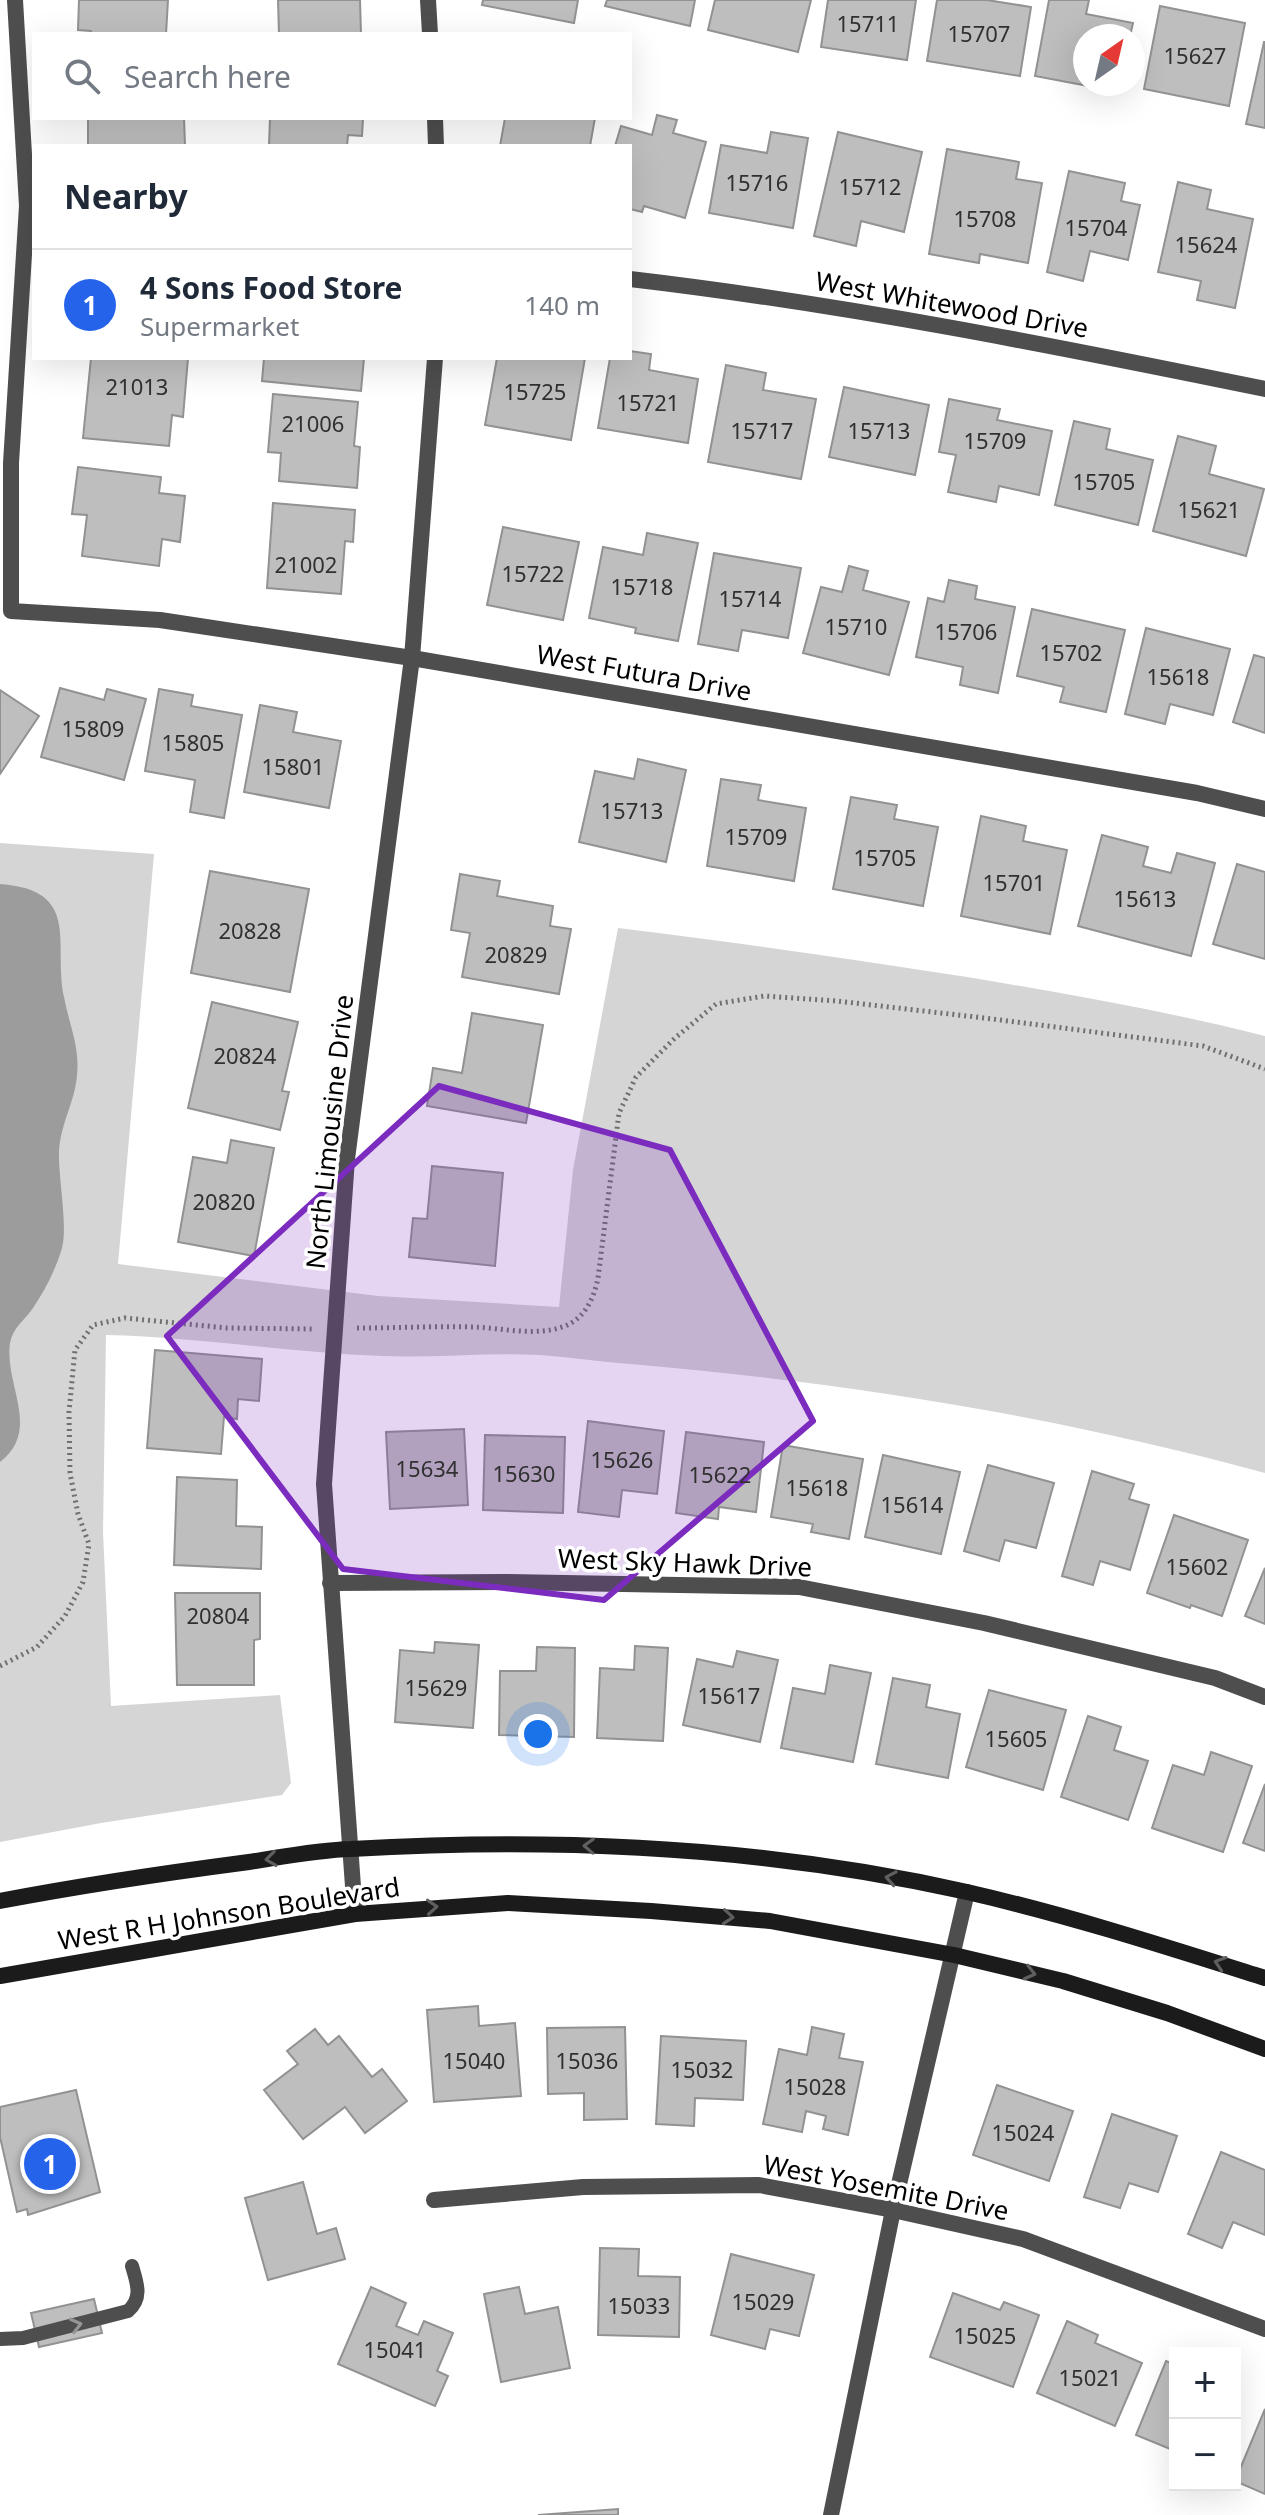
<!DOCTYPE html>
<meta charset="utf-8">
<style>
body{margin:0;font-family:"Noto Sans",sans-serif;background:#f6f6f7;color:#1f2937}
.controls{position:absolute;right:24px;bottom:24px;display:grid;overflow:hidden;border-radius:0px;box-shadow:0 8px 32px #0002}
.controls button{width:72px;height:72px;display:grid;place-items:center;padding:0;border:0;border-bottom:2px solid #e0e1e3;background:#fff;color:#1f2937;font:40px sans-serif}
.compass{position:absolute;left:1073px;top:24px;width:72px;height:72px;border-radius:50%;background:#fff;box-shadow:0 8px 32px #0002;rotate:34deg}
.you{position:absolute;left:538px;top:1734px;width:28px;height:28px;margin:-20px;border:6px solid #fff;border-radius:50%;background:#1a73e8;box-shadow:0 0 0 12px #1a73e833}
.badge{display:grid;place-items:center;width:52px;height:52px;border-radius:50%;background:#2563eb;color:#fff;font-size:26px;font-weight:700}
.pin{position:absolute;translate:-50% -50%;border:4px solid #fff;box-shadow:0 2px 8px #0006}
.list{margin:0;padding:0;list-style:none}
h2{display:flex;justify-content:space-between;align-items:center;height:104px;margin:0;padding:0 32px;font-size:34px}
h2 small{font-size:26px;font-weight:400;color:#747a83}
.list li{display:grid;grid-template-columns:52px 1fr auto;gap:24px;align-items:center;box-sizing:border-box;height:112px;padding:0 32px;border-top:2px solid #e0e1e3}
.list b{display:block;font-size:30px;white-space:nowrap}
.list p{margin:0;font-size:26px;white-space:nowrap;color:#747a83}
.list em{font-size:26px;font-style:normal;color:#747a83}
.icon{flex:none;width:44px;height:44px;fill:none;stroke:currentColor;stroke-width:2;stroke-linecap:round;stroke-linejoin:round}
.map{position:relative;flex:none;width:1265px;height:2515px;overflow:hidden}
.search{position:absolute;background:#fff;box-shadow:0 8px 32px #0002;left:32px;top:32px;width:600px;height:88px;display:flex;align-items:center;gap:20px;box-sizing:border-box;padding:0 28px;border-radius:0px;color:#747a83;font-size:30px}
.panel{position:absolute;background:#fff;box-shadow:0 8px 32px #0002;left:32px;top:144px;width:600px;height:216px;border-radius:0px}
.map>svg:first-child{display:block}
.green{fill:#d5d5d5}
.water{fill:#9c9c9c}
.building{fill:#bebebe;stroke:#929292;stroke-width:2}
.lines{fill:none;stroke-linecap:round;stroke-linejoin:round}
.path{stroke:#707070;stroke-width:5;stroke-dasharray:2 4;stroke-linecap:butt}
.lane{stroke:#4e4e4e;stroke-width:14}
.street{stroke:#4e4e4e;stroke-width:16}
.secondary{stroke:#1b1b1b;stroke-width:16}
.oneway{stroke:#5f5f5f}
.oneway2{stroke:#959595}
.marked{fill:#7b2cbf;fill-opacity:0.2;stroke:#7b2cbf;stroke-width:6;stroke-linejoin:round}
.labels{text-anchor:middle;stroke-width:7;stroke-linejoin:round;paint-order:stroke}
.number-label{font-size:22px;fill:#303030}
.street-label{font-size:26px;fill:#000;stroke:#fff}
</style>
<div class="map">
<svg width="1265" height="2515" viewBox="0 0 1265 2515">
<rect width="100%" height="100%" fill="#fff"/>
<path class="green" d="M 0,843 L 154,854 L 118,1264 L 378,1296 L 559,1307 L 573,1170 L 618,928 C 735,942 851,959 967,977 C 1067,994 1167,1011 1265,1036 L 1265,1473 C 1057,1416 845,1382 630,1364 C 600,1362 570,1357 540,1355 C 488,1352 435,1358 383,1356 C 291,1353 199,1337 106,1335 L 103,1532 L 111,1706 L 280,1695 L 291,1783 L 282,1795 L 101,1823 L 0,1842 Z"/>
<path class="water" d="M 0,884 C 82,890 53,943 64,997 C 69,1024 80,1047 77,1075 C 75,1102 61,1122 59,1151 C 58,1177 68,1226 62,1248 C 56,1269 45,1290 33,1308 C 25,1320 13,1327 10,1343 C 4,1385 42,1429 0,1462 Z"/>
<g class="building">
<path d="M 79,0 L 168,0 L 166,34 L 91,34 L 91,31 L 78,30 Z"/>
<path d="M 278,0 L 360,0 L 361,34 L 279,34 Z"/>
<path d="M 483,0 L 578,0 L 574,23 L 482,5 Z"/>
<path d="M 607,0 L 695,0 L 690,26 L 605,6 Z"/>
<path d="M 715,0 L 811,0 L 798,52 L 708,30 Z"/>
<path d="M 828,0 L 916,0 L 907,60 L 821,47 Z"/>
<path d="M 937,0 L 987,0 L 1031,7 L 1020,76 L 927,61 Z"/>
<path d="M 1049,0 L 1089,0 L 1086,14 L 1133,23 L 1130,36 L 1085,36 L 1085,84 L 1121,84 L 1120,92 L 1035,76 Z"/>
<path d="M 1160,6 L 1245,23 L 1229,106 L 1144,89 Z"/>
<path d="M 1264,42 L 1265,42 L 1265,128 L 1246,124 Z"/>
<path d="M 657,115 L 677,120 L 673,133 L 706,142 L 685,218 L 644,206 L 642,212 L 630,209 L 630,146 L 615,146 L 621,126 L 652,135 Z"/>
<path d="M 88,118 L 184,118 L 185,146 L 88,146 Z"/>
<path d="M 270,118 L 363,118 L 362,136 L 348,135 L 347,146 L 269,146 Z"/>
<path d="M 505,118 L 595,118 L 590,146 L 500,146 Z"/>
<path d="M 771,132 L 808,138 L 793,228 L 709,213 L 721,145 L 767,153 Z"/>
<path d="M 838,132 L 922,152 L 904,232 L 861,221 L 856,246 L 814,236 Z"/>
<path d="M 947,149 L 1019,162 L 1016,179 L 1042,183 L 1028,263 L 980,254 L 979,263 L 929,254 Z"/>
<path d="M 1069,171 L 1125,183 L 1121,201 L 1140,205 L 1128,260 L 1090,251 L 1083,281 L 1047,272 Z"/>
<path d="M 1178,182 L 1211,190 L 1207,209 L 1253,219 L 1235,308 L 1197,300 L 1201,281 L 1158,272 Z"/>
<path d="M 630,351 L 651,354 L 649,370 L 698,379 L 688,443 L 598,428 L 610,358 L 630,358 Z"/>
<path d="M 91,358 L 188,358 L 183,417 L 172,415 L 169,446 L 83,438 Z"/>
<path d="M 264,358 L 364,358 L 361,391 L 262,381 Z"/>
<path d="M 497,358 L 585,358 L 571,440 L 485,425 Z"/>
<path d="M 726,365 L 766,373 L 763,390 L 816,399 L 801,479 L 708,462 Z"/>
<path d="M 844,387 L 929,405 L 915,475 L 829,457 Z"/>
<path d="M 273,394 L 358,402 L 354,446 L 360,447 L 357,488 L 279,481 L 281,453 L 268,452 Z"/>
<path d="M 949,399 L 1000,409 L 997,420 L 1052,431 L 1039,495 L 999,486 L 996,502 L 948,492 L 956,455 L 939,452 Z"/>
<path d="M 1074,421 L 1110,429 L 1106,449 L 1153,460 L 1138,525 L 1055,505 Z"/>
<path d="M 1178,436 L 1216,446 L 1209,474 L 1264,489 L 1246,556 L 1153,531 Z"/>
<path d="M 78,467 L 161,477 L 159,493 L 185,496 L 180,542 L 162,539 L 159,566 L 82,556 L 87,515 L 72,514 Z"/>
<path d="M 273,503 L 355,510 L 353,542 L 345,541 L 341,594 L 267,588 Z"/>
<path d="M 503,527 L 579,542 L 563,620 L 487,605 Z"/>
<path d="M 647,533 L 698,543 L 678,641 L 635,633 L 636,628 L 589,618 L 603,547 L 643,555 Z"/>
<path d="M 714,553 L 801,568 L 788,638 L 742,630 L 738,651 L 698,644 Z"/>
<path d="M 849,566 L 868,571 L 863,590 L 909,602 L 889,675 L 803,653 L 821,587 L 842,592 Z"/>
<path d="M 949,580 L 977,586 L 975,599 L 1015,607 L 998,693 L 960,685 L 963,667 L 916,657 L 928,598 L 944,602 Z"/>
<path d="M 1032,609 L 1125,630 L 1106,712 L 1060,702 L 1064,687 L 1017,676 Z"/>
<path d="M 1146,628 L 1230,649 L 1213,715 L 1170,704 L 1165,724 L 1125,714 Z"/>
<path d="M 1254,655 L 1265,658 L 1265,733 L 1233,722 Z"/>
<path d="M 60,688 L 104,700 L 107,689 L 146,699 L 124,780 L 41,757 Z"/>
<path d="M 159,689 L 193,695 L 191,706 L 242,715 L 224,818 L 190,812 L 195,780 L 145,771 Z"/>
<path d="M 0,690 L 39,716 L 0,774 Z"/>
<path d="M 260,705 L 297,712 L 293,732 L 341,741 L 329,808 L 244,792 Z"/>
<path d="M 638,759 L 686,770 L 666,862 L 579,842 L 595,771 L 634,779 Z"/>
<path d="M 721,779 L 761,785 L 758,800 L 806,808 L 794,881 L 707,866 Z"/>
<path d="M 851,797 L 897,805 L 894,819 L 938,827 L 923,906 L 833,889 Z"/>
<path d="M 981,816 L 1026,826 L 1023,841 L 1067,850 L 1050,934 L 961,916 Z"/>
<path d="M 1102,835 L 1148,847 L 1143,866 L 1171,873 L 1177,853 L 1215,863 L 1191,956 L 1078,926 Z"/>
<path d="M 1237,864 L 1265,872 L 1265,959 L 1213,944 Z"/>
<path d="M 210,871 L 309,889 L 290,992 L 191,973 Z"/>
<path d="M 460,874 L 500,881 L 497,896 L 553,906 L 550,926 L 571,929 L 559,994 L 462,977 L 470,933 L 451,930 Z"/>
<path d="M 212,1002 L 298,1022 L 282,1091 L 289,1092 L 280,1130 L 188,1108 Z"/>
<path d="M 472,1013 L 543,1025 L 526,1123 L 427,1106 L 433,1068 L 462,1073 Z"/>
<path d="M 231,1140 L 274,1148 L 254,1256 L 178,1242 L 193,1157 L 227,1163 Z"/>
<path d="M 432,1166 L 503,1173 L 495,1266 L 409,1257 L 413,1218 L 427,1219 Z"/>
<path d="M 155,1350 L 262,1359 L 259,1401 L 238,1399 L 237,1419 L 224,1417 L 221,1454 L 147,1448 Z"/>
<path d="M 588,1421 L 664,1431 L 657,1494 L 622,1490 L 619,1517 L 578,1512 Z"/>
<path d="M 464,1429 L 468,1505 L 390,1509 L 386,1432 Z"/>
<path d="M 686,1432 L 764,1442 L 756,1512 L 719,1507 L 718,1519 L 676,1513 Z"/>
<path d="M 485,1435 L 565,1437 L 563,1513 L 483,1510 Z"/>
<path d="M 783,1445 L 863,1459 L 849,1539 L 811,1532 L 813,1524 L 771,1517 Z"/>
<path d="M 883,1455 L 960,1472 L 941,1554 L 865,1537 Z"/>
<path d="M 988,1465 L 1054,1483 L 1036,1548 L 1005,1540 L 999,1561 L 964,1551 Z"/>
<path d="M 1092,1471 L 1134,1484 L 1129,1499 L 1149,1505 L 1130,1570 L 1100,1561 L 1093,1585 L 1062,1576 Z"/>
<path d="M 177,1477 L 237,1480 L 236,1526 L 262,1527 L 261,1569 L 174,1565 Z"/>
<path d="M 1174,1515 L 1248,1540 L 1222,1616 L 1191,1605 L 1190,1608 L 1147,1593 Z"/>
<path d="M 1265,1568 L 1265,1624 L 1245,1616 Z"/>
<path d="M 175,1593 L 260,1593 L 260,1639 L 254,1640 L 254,1685 L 177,1685 Z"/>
<path d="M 435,1642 L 479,1645 L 473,1728 L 395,1722 L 400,1650 L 434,1653 Z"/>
<path d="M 635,1646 L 668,1648 L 663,1741 L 597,1738 L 600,1668 L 634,1670 Z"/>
<path d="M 537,1647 L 575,1648 L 574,1737 L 499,1735 L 500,1671 L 536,1671 Z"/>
<path d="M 737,1651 L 778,1660 L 760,1742 L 683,1725 L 697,1659 L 733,1667 Z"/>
<path d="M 830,1665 L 871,1673 L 853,1762 L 781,1748 L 793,1688 L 825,1694 Z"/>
<path d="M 893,1678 L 930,1685 L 926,1707 L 960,1714 L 948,1778 L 876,1764 Z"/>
<path d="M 989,1690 L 1066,1710 L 1043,1790 L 966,1767 Z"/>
<path d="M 1088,1716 L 1121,1727 L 1114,1750 L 1148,1761 L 1128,1820 L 1061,1797 Z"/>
<path d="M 1211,1752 L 1252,1766 L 1223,1852 L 1152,1828 L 1173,1765 L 1204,1775 Z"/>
<path d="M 1265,1784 L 1265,1851 L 1243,1843 Z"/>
<path d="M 478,2006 L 479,2026 L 515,2023 L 521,2096 L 434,2102 L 427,2010 Z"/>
<path d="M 625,2027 L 627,2119 L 584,2120 L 584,2093 L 548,2094 L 547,2028 Z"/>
<path d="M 812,2027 L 844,2034 L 839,2058 L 863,2062 L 848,2135 L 823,2129 L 826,2116 L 806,2111 L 802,2132 L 763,2124 L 779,2049 L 807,2055 Z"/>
<path d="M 315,2029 L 328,2045 L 339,2036 L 372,2077 L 382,2069 L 407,2101 L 365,2133 L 345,2107 L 303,2139 L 264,2090 L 298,2064 L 287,2051 Z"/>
<path d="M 661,2036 L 746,2041 L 743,2100 L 695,2098 L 694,2126 L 656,2124 Z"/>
<path d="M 997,2085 L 1073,2111 L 1049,2181 L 973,2155 Z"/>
<path d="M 76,2090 L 100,2192 L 28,2215 L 27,2209 L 17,2212 L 0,2137 L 0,2107 Z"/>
<path d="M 1112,2114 L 1177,2136 L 1158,2192 L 1129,2183 L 1120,2208 L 1084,2197 Z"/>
<path d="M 1221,2152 L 1265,2170 L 1265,2235 L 1233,2222 L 1222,2248 L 1188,2234 Z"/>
<path d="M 303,2182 L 317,2234 L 336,2228 L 345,2259 L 268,2280 L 245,2198 Z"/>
<path d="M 600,2248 L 639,2249 L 638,2276 L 680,2277 L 679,2337 L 598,2335 Z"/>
<path d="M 731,2254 L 814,2275 L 799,2336 L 770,2329 L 765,2349 L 711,2335 Z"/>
<path d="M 371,2287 L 406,2303 L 396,2326 L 418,2335 L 424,2321 L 453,2333 L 437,2371 L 448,2376 L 435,2406 L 338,2364 Z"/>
<path d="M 519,2287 L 525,2314 L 558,2307 L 570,2368 L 501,2382 L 484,2294 Z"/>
<path d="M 953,2293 L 1000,2310 L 1004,2302 L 1039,2315 L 1013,2387 L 930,2357 Z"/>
<path d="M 94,2299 L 102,2333 L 39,2347 L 31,2313 Z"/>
<path d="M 1067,2321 L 1098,2335 L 1095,2343 L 1142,2363 L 1115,2426 L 1037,2393 Z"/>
<path d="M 1166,2361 L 1175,2365 L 1175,2451 L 1136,2435 Z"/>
<path d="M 1265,2409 L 1265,2494 L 1235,2481 Z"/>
<path d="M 618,2509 L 618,2515 L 538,2515 Z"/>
</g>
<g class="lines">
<g class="path">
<path d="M 357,1328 C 396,1328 435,1326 474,1327 C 503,1328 536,1337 565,1326 C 585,1318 594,1298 598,1278 L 619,1113 L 636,1077 L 675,1038 L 716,1004 L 764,996 L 837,1001 L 993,1019 L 1203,1046 L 1265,1069"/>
<path d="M 0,1666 L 37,1647 L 65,1616 L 83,1582 L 89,1544 L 78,1514 L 70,1473 L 69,1412 L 75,1350 L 93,1325 L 125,1318 L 227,1328 L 315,1329"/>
</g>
<path class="lane" d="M 0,2339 L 23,2338 L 128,2311 C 143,2298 137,2283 132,2266"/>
<g class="street">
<path d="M 15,0 L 27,206 L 11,463 L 11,611 L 160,620 L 412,658 L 1197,793 L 1265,809"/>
<path d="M 428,0 L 430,34"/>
<path d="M 435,118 L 436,146"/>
<path d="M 630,279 C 844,304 1055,346 1265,389"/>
<path d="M 330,1583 L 503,1582 L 799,1587 L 984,1623 L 1215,1678 L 1265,1697"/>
<path d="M 355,1914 L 324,1484 L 347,1159 L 412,658 L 435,358"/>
<path d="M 434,2200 L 583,2187 L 759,2185 L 893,2210 L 1023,2239 L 1265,2329"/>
<path d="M 831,2515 L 893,2210 L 967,1892"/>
</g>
<g class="secondary">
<path d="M 0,1901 C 83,1885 165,1873 249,1862 C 282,1857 317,1850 351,1849 C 556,1837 767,1847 967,1892 C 1068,1915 1167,1947 1265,1978"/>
<path d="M 0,1976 L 355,1914 L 508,1903 L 651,1911 L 770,1921 L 954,1955 L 1063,1981 L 1167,2013 L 1265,2049"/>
</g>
</g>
<defs><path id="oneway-chevron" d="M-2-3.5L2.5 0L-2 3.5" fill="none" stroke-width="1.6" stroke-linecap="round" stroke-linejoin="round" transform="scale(2)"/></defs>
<g class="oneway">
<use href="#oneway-chevron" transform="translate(589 1846) rotate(-178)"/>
<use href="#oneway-chevron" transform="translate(271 1859) rotate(173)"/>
<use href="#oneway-chevron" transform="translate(891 1878) rotate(-170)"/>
<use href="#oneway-chevron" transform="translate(432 1907) rotate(-4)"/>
<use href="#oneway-chevron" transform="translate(728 1917) rotate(5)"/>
<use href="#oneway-chevron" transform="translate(1220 1963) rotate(-162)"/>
<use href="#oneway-chevron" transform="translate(1030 1973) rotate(14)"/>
</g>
<use class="oneway2" href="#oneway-chevron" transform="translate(76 2325) rotate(-14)"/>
<path class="marked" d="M 439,1086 L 670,1150 L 813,1421 L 604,1600 L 343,1569 L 167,1336 Z"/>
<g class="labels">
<g class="number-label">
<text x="868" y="32">15711</text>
<text x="979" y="42">15707</text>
<text x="1195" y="64">15627</text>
<text x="757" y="191">15716</text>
<text x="870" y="195">15712</text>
<text x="985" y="227">15708</text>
<text x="1096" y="236">15704</text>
<text x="1206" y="253">15624</text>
<text x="137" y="395">21013</text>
<text x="535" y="400">15725</text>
<text x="648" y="411">15721</text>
<text x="313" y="432">21006</text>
<text x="762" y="439">15717</text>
<text x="879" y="439">15713</text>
<text x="995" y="449">15709</text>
<text x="1104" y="490">15705</text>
<text x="1209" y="518">15621</text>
<text x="306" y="573">21002</text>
<text x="533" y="582">15722</text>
<text x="642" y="595">15718</text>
<text x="750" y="607">15714</text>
<text x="856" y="635">15710</text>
<text x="966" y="640">15706</text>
<text x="1071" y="661">15702</text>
<text x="1178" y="685">15618</text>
<text x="93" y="737">15809</text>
<text x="193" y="751">15805</text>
<text x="293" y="775">15801</text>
<text x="632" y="819">15713</text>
<text x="756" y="845">15709</text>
<text x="885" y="866">15705</text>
<text x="1014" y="891">15701</text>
<text x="1145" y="907">15613</text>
<text x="250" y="939">20828</text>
<text x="516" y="963">20829</text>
<text x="245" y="1064">20824</text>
<text x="224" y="1210">20820</text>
<text x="622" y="1468">15626</text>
<text x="427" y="1477">15634</text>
<text x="524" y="1482">15630</text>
<text x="720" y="1483">15622</text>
<text x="817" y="1496">15618</text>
<text x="912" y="1513">15614</text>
<text x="1197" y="1575">15602</text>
<text x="218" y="1624">20804</text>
<text x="436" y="1696">15629</text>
<text x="729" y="1704">15617</text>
<text x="1016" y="1747">15605</text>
<text x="474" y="2069">15040</text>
<text x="587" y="2069">15036</text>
<text x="702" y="2078">15032</text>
<text x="815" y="2095">15028</text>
<text x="1023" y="2141">15024</text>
<text x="763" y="2310">15029</text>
<text x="639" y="2314">15033</text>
<text x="985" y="2344">15025</text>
<text x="395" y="2358">15041</text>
<text x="1090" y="2386">15021</text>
</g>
<g class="street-label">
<text transform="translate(952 305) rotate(10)" y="9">West Whitewood Drive</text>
<text transform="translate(644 673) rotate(10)" y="9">West Futura Drive</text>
<text transform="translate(330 1132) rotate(-84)" y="9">North Limousine Drive</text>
<text transform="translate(685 1563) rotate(2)" y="9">West Sky Hawk Drive</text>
<text transform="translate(229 1914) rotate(-9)" y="9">West R H Johnson Boulevard</text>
<text transform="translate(886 2188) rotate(11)" y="9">West Yosemite Drive</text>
</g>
</g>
</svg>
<div class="controls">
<button>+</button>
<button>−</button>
</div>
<svg class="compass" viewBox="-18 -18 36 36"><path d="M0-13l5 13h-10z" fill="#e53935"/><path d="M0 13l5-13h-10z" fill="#747a83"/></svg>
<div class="you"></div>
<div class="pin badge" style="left:50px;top:2164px">1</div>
<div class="search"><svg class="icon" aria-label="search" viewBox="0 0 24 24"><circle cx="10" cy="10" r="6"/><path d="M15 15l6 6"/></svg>Search here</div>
<section class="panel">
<h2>Nearby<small></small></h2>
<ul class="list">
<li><span class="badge">1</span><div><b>4 Sons Food Store</b><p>Supermarket</p></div><em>140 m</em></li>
</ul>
</section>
</div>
